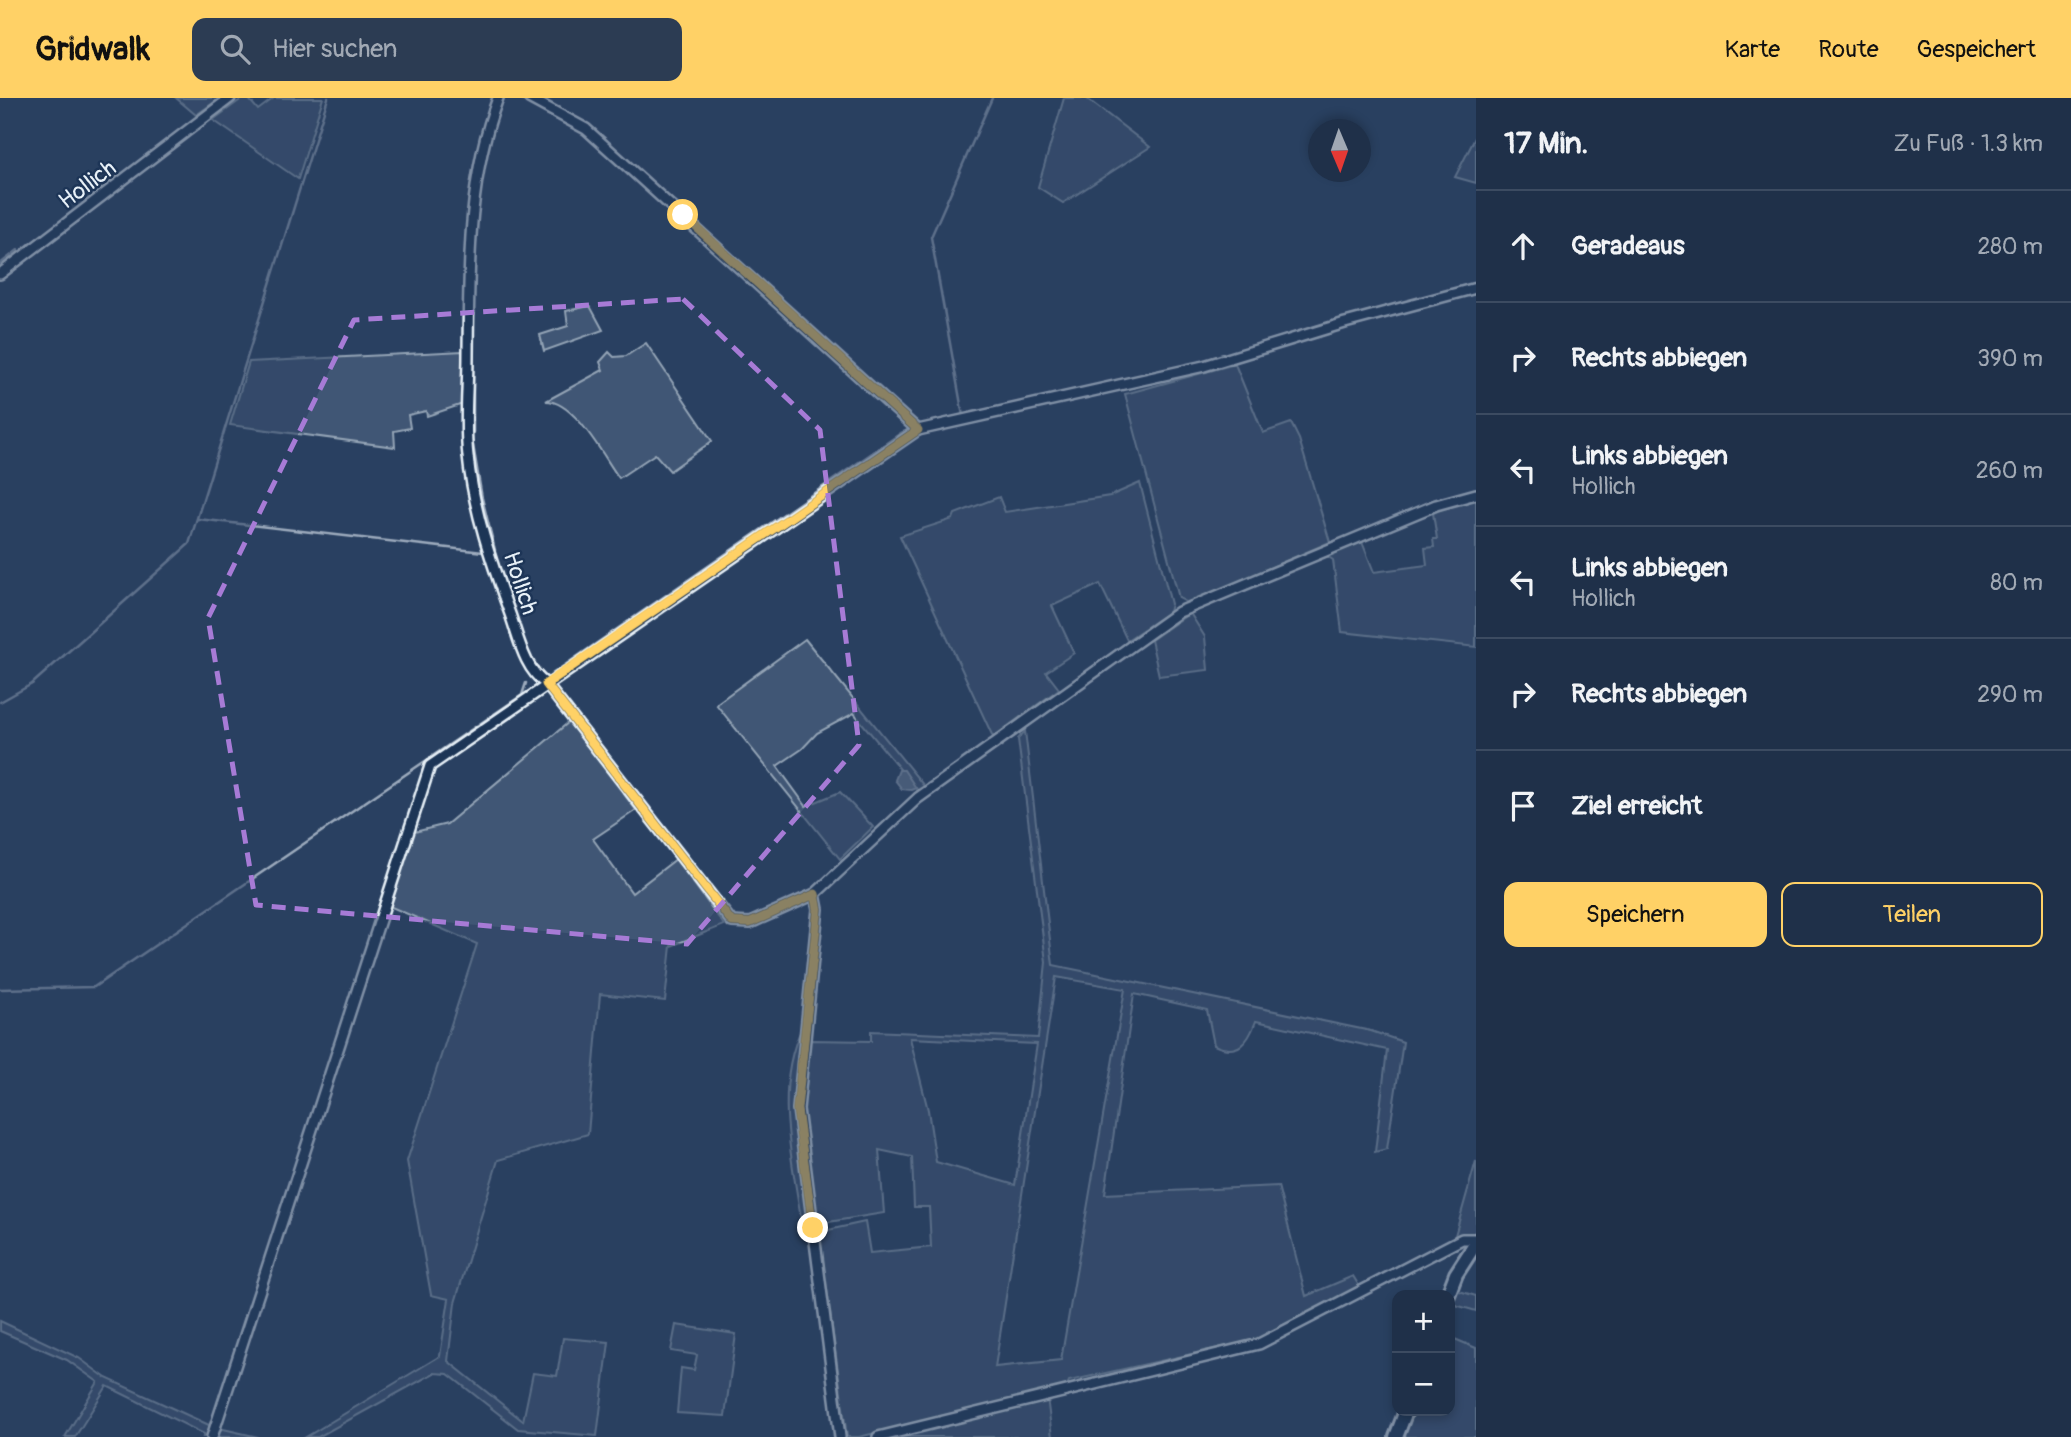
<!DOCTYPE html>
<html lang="de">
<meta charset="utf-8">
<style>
body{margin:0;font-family:Pangolin,sans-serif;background:#2c3c53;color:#f1f3f6}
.controls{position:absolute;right:21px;bottom:21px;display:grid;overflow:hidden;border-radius:14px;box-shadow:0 4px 10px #0003}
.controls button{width:63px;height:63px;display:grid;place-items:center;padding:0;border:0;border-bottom:2px solid #3c4b61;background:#1f3049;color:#f1f3f6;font:35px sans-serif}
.compass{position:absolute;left:1308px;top:21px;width:63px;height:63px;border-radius:50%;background:#1f3049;box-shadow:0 4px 10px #0003;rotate:178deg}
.stop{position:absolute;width:21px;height:21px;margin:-16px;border:5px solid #ffd166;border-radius:50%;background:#fff}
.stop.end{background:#ffd166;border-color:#fff;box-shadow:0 2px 7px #0008}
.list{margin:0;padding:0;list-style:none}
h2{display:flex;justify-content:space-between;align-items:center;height:91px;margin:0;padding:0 28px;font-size:30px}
h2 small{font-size:23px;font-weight:400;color:#a1a9b4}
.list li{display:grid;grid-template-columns:46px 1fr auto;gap:21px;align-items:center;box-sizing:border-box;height:112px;padding:0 28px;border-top:2px solid #3c4b61}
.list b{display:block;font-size:26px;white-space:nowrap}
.list p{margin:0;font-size:23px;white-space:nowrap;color:#a1a9b4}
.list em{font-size:23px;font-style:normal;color:#a1a9b4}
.actions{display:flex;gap:14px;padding:21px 28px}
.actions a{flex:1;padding:16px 0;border:2px solid #ffd166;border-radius:14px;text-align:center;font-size:24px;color:#ffd166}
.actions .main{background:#ffd166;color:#111}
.icon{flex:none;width:38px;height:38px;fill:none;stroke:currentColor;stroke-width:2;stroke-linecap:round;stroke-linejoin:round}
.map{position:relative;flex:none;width:1476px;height:1339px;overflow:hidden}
header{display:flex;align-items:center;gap:42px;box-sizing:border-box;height:98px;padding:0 35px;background:#ffd166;color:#111}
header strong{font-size:33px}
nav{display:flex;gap:38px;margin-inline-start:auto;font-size:24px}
.search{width:490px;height:63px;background:#2c3c53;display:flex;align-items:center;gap:18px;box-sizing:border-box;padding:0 24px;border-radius:14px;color:#a1a9b4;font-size:26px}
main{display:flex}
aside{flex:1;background:#1f3049}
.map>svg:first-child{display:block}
.green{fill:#415774;stroke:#94a4b6;stroke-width:2;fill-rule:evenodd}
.water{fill:#6b7c95;stroke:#9dabbd;stroke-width:2}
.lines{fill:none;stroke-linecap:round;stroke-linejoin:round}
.stream{stroke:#9dabbd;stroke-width:2.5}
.minor-casing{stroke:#e8f1f8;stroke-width:14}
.secondary-casing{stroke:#e8f1f8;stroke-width:18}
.minor{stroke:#1d3557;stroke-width:9}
.secondary{stroke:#1d3557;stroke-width:12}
.route{stroke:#ffd166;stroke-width:9}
.marked{fill:none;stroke:#a77bd6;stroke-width:5;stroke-dasharray:14 9;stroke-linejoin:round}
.labels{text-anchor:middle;stroke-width:5;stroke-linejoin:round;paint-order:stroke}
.street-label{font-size:23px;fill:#e8f1f8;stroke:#1d3557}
</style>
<header>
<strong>Gridwalk</strong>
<div class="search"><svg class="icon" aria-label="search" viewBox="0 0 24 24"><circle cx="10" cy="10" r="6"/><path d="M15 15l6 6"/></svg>Hier suchen</div>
<nav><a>Karte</a><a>Route</a><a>Gespeichert</a></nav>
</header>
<main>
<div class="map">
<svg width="1476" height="1339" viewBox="0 0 1476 1339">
<rect width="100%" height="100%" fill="#294061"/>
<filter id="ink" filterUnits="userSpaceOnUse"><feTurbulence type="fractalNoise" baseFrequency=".0143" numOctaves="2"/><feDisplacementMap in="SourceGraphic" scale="14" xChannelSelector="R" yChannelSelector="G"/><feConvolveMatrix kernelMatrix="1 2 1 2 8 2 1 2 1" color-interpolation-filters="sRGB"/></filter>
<g filter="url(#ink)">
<g class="green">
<path d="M 176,0 L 220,0 L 196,17 Z"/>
<path d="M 243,0 L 248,0 L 258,12 L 274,0 L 323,0 L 298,81 L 213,22 Z"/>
<path d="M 1064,0 L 1086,0 L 1150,49 L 1063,105 L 1038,89 Z"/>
<path d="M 1476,38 L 1476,85 L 1455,79 Z"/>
<path d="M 590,208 L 603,232 L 544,253 L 540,237 L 568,228 L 566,213 Z"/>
<path d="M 646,245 L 712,343 L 670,373 L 655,356 L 619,380 C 603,358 575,303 546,303 L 603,272 L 600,264 L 609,254 L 614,259 L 626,258 Z"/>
<path d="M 463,253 L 463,306 L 427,318 L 426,313 L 408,317 L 410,330 L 394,333 L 395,349 L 230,327 L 249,264 Z"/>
<path d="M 1235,266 L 1263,335 L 1291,325 L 1299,341 L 1330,444 L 1188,505 L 1179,500 L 1125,296 Z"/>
<path d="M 1140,385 L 1171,506 L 1169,514 L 1127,542 L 1100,486 L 1052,508 L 1074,555 L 1046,574 L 1059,591 L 993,639 L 900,438 L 953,421 L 955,416 L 999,399 L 1005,414 L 1110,398 Z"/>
<path d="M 1476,401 L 1476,549 L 1342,534 L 1333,462 L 1327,458 L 1362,444 L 1374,474 L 1427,467 L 1425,450 L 1434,449 L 1433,441 L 1437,441 L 1433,415 L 1461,403 Z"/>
<path d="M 1190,515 L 1205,539 L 1208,572 L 1159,578 L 1151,542 Z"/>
<path d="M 805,541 L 924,688 L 917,692 L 854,615 L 817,635 L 802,651 L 777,668 L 806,708 L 840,694 L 873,729 L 840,761 L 716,606 Z"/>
<path d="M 569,624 L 636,712 L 593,741 L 632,795 L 676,761 L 724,827 L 671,848 L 665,903 L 600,896 L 588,1036 L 498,1062 L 455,1205 L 448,1263 L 523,1323 L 533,1275 L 557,1278 L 563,1240 L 609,1244 L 597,1338 L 518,1331 L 448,1276 L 434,1275 L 318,1339 L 306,1339 L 440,1258 L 449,1201 L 431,1197 L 407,1063 L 477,846 L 389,808 L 410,735 L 447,726 Z"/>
<path d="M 1025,633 L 1053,867 L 1371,933 L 1403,944 L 1387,1051 L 1375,1054 L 1387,952 L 1256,923 C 1248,945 1238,958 1214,947 L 1207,912 L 1134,896 L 1105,1096 L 1278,1088 L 1306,1198 L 1353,1178 L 1361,1191 L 1279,1235 L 1255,1242 L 1069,1283 L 1067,1288 L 859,1339 L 847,1339 L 819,1134 L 865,1124 L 870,1155 L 931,1149 L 929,1109 L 914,1109 L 912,1059 L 879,1052 L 884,1115 L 816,1126 L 802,1012 L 809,942 L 871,943 L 871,933 L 1038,940 L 1046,864 L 1018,641 ZM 1056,879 L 1125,891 L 1061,1262 L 995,1269 ZM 910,940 L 1037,946 L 1015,1087 L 936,1064 L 928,1012 Z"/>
<path d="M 803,928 L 794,1012 L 809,1127 L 802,1128 C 793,1063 772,989 803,928 Z"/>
<path d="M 1476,1063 L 1476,1133 L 1458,1148 L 1454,1141 Z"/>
<path d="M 1456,1192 L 1476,1198 L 1476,1213 L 1452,1206 Z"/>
<path d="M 0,1223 L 79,1260 L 106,1280 L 209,1327 L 209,1339 L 203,1339 L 204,1336 L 107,1288 L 75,1339 L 65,1339 L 98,1284 L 67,1262 L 0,1233 Z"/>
<path d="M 676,1227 L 736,1236 L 725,1318 L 677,1315 L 681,1270 L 694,1272 L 697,1257 L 671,1253 Z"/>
<path d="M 1450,1239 L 1476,1250 L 1476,1339 L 1403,1339 L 1412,1313 L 1450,1313 Z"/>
<path d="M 1047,1299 L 1052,1339 L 895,1339 Z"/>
<path d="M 219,1330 L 258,1339 L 216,1339 Z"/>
</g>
<path class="water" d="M 899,672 L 904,672 L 916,690 L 911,692 L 902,691 L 895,682 Z"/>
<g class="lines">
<g class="stream">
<path d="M 0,166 L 18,152"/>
<path d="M 473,212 L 473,334"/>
<path d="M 960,318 L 963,318 L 931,139 L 992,0"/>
<path d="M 923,327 L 940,323"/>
<path d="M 473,347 L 482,400 L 495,452"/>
<path d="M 198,421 L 483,454"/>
<path d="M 552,576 L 901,335 L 913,330"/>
<path d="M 0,604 L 32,586 L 189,446 L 328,0"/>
<path d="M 0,891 L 94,889 L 522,597 L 526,585"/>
</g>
<g class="minor-casing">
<g id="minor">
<path d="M 498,0 C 467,82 469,170 468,257 C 468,290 464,325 468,358 C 473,411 492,466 510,516 C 519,541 524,570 546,586 L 732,824 L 750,825 L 815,796"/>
<path d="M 529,0 L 586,31 L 918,332"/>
<path d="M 0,176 L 230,0"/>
<path d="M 212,1339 L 430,668 L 918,332 L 1204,268 L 1345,225 L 1476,190"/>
<path d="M 840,1339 L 798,1011 L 818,811 L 815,796 L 918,700 L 1179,514 L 1436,407 L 1476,396"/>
<path d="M 878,1339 L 1259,1246 L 1462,1141 L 1476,1141"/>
</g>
</g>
<g class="secondary-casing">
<g id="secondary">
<path d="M 1448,1197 L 1456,1176 L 1476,1145"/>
<path d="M 1396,1339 L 1406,1313"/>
</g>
</g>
<use href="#minor" class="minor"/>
<use href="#secondary" class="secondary"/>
</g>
</g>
<g class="lines" filter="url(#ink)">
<path class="route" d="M 683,117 L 918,332 L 546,586 L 732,824 L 750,825 L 815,796 L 818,811 L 797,1011 L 813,1130"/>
</g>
<path d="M0 0H1476V1339H0ZM 683,201 L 820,332 L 859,647 L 687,846 L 256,807 L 208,520 L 354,222 Z" fill="#294061" fill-opacity=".55" fill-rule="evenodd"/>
<path class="marked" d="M 683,201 L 820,332 L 859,647 L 687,846 L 256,807 L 208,520 L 354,222 Z"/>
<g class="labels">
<g class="street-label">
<text transform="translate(87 86) rotate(-37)" y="8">Hollich</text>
<text transform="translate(521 485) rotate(72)" y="8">Hollich</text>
</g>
</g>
</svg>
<div class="controls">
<button>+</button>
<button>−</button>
</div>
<svg class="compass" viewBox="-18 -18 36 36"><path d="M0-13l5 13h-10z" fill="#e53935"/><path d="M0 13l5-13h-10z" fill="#a1a9b4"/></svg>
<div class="stop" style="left:683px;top:117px"></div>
<div class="stop end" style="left:813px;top:1130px"></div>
</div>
<aside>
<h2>17 Min.<small>Zu Fuß · 1.3 km</small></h2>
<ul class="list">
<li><svg class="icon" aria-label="ahead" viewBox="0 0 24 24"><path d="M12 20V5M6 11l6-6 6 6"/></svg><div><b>Geradeaus</b></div><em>280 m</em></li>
<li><svg class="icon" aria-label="right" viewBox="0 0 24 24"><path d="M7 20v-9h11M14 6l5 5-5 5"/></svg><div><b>Rechts abbiegen</b></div><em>390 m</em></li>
<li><svg class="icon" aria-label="left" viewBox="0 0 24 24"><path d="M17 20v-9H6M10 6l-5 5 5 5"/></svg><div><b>Links abbiegen</b><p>Hollich</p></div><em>260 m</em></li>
<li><svg class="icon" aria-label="left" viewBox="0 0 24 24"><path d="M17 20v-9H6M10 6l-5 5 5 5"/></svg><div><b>Links abbiegen</b><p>Hollich</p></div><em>80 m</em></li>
<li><svg class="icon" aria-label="right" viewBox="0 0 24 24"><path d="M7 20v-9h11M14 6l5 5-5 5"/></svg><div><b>Rechts abbiegen</b></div><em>290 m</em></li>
<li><svg class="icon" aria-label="arrive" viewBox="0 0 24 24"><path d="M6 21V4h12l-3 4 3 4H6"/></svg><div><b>Ziel erreicht</b></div></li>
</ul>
<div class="actions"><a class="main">Speichern</a><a>Teilen</a></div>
</aside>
</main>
